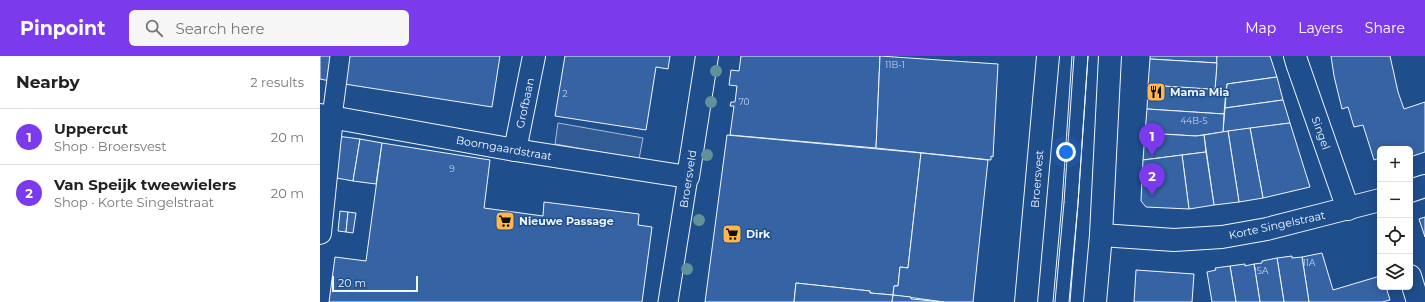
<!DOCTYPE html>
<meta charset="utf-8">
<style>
body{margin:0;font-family:Montserrat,sans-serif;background:#f6f6f6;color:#222}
.controls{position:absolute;right:12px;bottom:12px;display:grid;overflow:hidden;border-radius:6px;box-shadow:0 2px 10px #0003}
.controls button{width:36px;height:36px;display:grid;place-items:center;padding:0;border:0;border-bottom:1px solid #e0e0e0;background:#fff;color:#222;font:20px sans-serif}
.scale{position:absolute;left:12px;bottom:10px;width:86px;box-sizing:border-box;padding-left:4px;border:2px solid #f2f6ff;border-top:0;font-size:11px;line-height:14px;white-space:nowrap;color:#f2f6ff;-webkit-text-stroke:3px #1f4e8c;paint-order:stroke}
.you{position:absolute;left:746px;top:96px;width:14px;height:14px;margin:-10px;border:3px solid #fff;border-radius:50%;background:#1a73e8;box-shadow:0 0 0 6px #1a73e833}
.badge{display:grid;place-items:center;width:26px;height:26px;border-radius:50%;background:#7c3aed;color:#fff;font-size:13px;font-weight:700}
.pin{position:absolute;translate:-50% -33px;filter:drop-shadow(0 1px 2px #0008)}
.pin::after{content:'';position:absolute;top:21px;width:14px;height:12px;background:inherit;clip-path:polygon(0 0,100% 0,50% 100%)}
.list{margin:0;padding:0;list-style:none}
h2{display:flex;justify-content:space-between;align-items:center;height:52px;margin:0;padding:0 16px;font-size:17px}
h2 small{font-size:13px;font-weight:400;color:#767676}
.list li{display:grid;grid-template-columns:26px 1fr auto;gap:12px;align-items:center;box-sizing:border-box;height:56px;padding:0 16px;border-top:1px solid #e0e0e0}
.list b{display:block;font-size:15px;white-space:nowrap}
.list p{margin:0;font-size:13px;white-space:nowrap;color:#767676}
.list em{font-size:13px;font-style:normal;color:#767676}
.icon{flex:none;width:22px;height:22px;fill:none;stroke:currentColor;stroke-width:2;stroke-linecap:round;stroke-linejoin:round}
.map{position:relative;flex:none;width:1105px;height:246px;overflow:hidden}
header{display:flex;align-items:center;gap:24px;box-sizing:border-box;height:56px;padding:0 20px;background:#7c3aed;color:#fff}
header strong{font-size:19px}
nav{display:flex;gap:22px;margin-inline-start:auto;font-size:14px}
.search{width:280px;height:36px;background:#f6f6f6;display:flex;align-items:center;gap:10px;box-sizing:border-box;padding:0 14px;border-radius:6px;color:#767676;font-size:15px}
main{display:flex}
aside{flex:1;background:#fff}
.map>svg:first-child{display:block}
.parking{fill:#305b95;stroke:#a8bbd7}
.building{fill:#3563a3;stroke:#f2f6ff}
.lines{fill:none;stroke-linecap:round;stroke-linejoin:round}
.service-casing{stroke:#f2f6ff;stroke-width:15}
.pedestrian-casing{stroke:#f2f6ff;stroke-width:21}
.minor-casing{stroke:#f2f6ff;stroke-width:24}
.secondary-casing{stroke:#f2f6ff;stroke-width:24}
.service{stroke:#1f4e8c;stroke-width:13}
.pedestrian{stroke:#1f4e8c;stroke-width:19}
.minor{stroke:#1f4e8c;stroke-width:22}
.secondary{stroke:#1f4e8c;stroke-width:22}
.tram{stroke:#f2f6ff;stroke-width:1}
.tree{fill:#61919a}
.labels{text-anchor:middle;stroke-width:3;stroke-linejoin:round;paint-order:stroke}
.number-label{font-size:9px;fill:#c3d1e8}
.poi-label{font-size:11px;font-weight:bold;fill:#f2f6ff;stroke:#1f4e8c;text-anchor:start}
.street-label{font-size:11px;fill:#f2f6ff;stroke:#1f4e8c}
</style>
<header>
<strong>Pinpoint</strong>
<div class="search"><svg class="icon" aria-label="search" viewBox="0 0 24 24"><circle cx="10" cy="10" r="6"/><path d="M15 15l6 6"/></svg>Search here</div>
<nav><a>Map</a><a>Layers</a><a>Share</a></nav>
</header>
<main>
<aside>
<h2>Nearby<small>2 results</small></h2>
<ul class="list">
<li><span class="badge">1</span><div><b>Uppercut</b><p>Shop · Broersvest</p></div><em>20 m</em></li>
<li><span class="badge">2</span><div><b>Van Speijk tweewielers</b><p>Shop · Korte Singelstraat</p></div><em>20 m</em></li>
</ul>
</aside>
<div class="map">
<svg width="1105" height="246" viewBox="0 0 1105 246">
<rect width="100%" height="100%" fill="#1f4e8c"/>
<path class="parking" d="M 238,67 L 323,82 L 319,103 L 235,88 Z"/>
<g class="building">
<path d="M 0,0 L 14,0 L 10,25 L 0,23 Z"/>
<path d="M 22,0 L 180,0 L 172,51 L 18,27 Z"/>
<path d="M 245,0 L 350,0 L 348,13 L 336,11 L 326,74 L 235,60 Z"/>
<path d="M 421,0 L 560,0 L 556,92 L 410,79 L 414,50 L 410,50 L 411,46 L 415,46 L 417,30 L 409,29 L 411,14 L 419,15 Z"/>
<path d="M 560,0 L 678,8 L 673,101 L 671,100 L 671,104 L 556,92 Z"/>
<path d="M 830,0 L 897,0 L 897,7 L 830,3 Z"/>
<path d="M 897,0 L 950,0 L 957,21 L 907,28 L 906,34 L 895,34 Z"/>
<path d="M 1011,0 L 1070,0 L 1078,36 L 1084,53 L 1105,46 L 1105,96 L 1090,101 L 1090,93 L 1060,93 L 1060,102 L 1054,104 L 1043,69 L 1034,71 L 1028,51 L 1022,53 L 1014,20 Z"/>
<path d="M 830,3 L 897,7 L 895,34 L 828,29 Z"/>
<path d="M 957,21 L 963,44 L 905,52 L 907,28 Z"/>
<path d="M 828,29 L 906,34 L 904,58 L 827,53 Z"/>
<path d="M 963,44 L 970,67 L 903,76 L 905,52 Z"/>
<path d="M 827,53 L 904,58 L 903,76 L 876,80 L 825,77 Z"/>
<path d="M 970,67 L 990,131 L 943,142 L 930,72 Z"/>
<path d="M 930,72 L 943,142 L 919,146 L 908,75 Z"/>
<path d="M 908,75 L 919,146 L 894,149 L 884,79 Z"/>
<path d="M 825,77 L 876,80 L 884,79 L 886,96 L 823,104 Z"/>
<path d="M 407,79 L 601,97 L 588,212 L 580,211 L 578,230 L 574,230 L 573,239 L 550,237 L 550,235 L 476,227 L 474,246 L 385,246 Z"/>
<path d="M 17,80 L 40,83 L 33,125 L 11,121 Z"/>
<path d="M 40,83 L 62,87 L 56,128 L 33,125 Z"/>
<path d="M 62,87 L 170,104 L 164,152 L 223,160 L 224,146 L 319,158 L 318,169 L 332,171 L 322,246 L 9,246 L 15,201 L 46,205 Z"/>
<path d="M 886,96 L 894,149 L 869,153 L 862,99 Z"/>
<path d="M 601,97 L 668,104 L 653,246 L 624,246 L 573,239 L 574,230 L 578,230 L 580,211 L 588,212 Z"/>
<path d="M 862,99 L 869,153 L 826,151 L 821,145 L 823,104 Z"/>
<path d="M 20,155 L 28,156 L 26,176 L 18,175 Z"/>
<path d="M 28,156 L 36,157 L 33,177 L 26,176 Z"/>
<path d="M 1105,161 L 1105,181 L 1099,163 Z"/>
<path d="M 1002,197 L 1013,234 L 1060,220 L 1060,231 L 1066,231 L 1070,244 L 1062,246 L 989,246 L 982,201 Z"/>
<path d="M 972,200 L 972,202 L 982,201 L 989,246 L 964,246 L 957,202 Z"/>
<path d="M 957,202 L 964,246 L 940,246 L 934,208 L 942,207 L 942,205 Z"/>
<path d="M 925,208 L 925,210 L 934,208 L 940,246 L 916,246 L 910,210 Z"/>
<path d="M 910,210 L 916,246 L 892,246 L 887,216 L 896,214 L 895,212 Z"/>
<path d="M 816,214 L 874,218 L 872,246 L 814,246 Z"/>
<path d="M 476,227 L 550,235 L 550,237 L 573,239 L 572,246 L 474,246 Z"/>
<path d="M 573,239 L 591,241 L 591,243 L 624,246 L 572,246 Z"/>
</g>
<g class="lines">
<g class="service-casing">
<path id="service" d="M 742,246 L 751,147 L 761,0"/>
</g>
<g class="pedestrian-casing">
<g id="pedestrian">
<path d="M 12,61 L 20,0"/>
<path d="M 348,246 L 368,121"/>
</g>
</g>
<g class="minor-casing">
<g id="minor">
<path d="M 975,0 L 977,7 L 1028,153"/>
<path d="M 0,59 L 195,94 L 368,121 L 387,0"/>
<path d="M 195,94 L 214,0"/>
<path d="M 1090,135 L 1105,130"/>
<path d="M 0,177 L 12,61"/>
<path d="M 781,179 L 854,184 L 902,181 L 947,173 L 1060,144"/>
<path d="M 1090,220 L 1098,246"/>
</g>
</g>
<g class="secondary-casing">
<g id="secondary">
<path d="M 706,246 L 728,0"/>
<path d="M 775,246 L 781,179 L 790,0"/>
</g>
</g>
<use href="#service" class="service"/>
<use href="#pedestrian" class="pedestrian"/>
<use href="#minor" class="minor"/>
<use href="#secondary" class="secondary"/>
<g class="tram">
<path d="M 733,246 L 742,147 L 752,0"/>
<path d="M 750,246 L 758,147 L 768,0"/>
</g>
</g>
<g class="tree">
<circle cx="396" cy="15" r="6"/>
<circle cx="391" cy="46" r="6"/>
<circle cx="387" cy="99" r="6"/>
<circle cx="379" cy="164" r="6"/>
<circle cx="367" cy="213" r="6"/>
</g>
<defs>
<g id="restaurant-square" transform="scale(1)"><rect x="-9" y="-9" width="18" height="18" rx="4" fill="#ffb74d" stroke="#1f4e8c"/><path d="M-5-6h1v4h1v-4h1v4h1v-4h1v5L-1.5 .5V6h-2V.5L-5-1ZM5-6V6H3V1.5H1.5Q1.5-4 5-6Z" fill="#111"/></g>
<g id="supermarket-square" transform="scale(1)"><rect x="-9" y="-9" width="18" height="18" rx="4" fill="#ffb74d" stroke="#1f4e8c"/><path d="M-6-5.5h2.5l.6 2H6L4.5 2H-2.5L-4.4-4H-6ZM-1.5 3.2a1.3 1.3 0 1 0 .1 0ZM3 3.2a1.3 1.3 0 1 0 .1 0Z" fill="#111"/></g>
</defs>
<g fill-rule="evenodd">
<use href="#restaurant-square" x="836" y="36"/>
<use href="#supermarket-square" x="185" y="165"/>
<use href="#supermarket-square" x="412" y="178"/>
</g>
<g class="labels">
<g class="number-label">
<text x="575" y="12">11B-1</text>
<text x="245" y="41">2</text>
<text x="424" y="49">70</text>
<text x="874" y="68">44B-5</text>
<text x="132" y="116">9</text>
<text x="989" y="210">11A</text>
<text x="941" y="218">15A</text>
</g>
<g class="poi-label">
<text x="850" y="40">Mama Mia</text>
<text x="199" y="169">Nieuwe Passage</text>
<text x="426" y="182">Dirk</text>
</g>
<g class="street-label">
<text transform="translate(205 47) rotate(-78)" y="4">Grofbaan</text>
<text transform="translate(1001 77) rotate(70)" y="4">Singel</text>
<text transform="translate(184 92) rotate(10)" y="4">Boomgaardstraat</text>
<text transform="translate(368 123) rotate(-81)" y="4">Broersveld</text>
<text transform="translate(717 123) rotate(-85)" y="4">Broersvest</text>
<text transform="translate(957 169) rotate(-12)" y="4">Korte Singelstraat</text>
</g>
</g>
</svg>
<div class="controls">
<button>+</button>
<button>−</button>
<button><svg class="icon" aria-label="locate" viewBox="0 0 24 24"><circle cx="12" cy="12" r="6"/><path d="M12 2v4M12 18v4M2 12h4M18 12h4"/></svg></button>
<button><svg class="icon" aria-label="layers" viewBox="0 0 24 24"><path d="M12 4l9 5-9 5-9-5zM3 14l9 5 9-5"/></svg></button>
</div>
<div class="scale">20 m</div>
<div class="you"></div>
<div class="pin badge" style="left:832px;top:100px">1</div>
<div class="pin badge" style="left:832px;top:140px">2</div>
</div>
</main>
